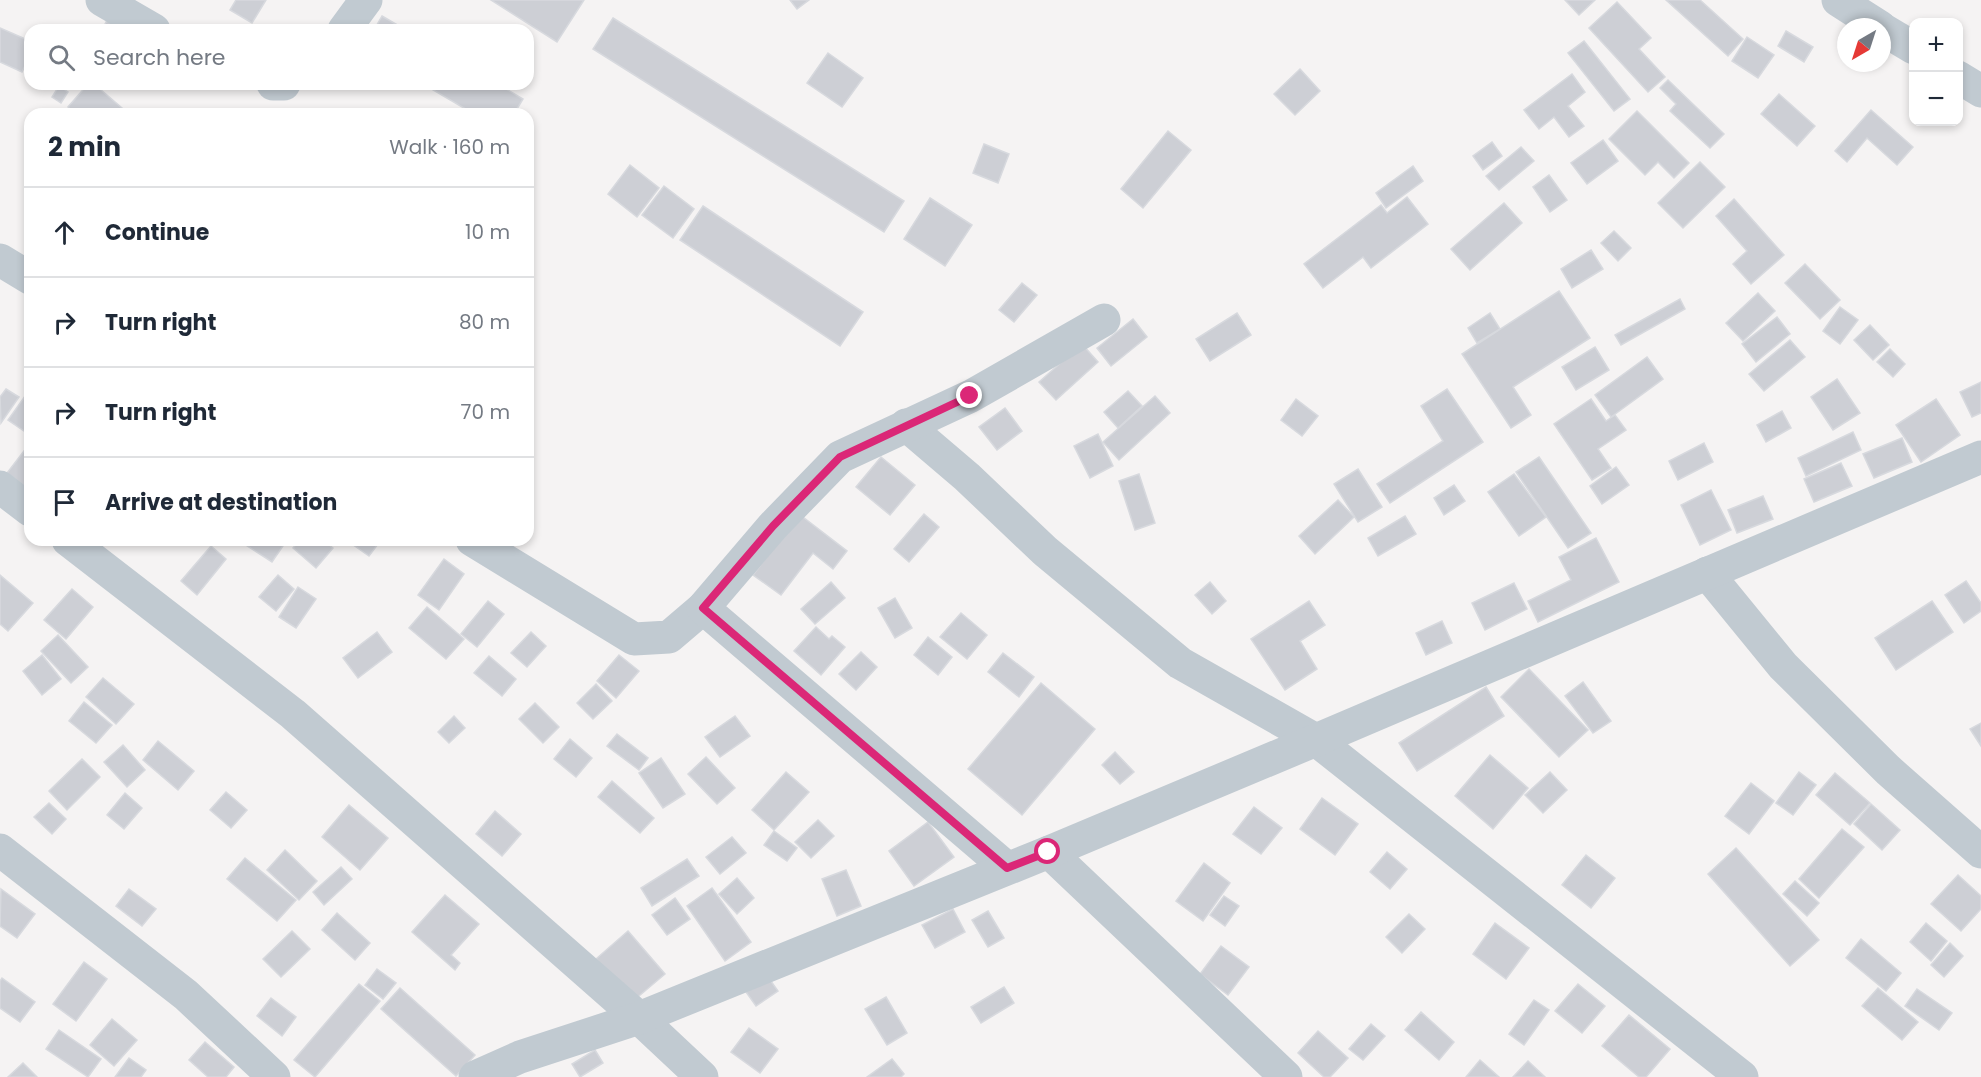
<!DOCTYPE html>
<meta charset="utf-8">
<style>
body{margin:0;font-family:Poppins,sans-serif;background:#f6f6f7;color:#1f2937}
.controls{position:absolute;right:18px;top:18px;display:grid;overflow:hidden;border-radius:12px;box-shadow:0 3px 9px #0003}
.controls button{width:54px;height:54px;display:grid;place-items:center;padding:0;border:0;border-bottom:2px solid #e0e1e3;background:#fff;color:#1f2937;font:30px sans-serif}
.compass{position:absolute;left:1837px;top:18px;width:54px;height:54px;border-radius:50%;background:#fff;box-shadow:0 3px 9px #0003;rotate:219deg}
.stop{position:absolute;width:18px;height:18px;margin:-14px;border:4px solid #db2777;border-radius:50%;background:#fff}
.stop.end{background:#db2777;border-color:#fff;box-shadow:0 2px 6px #0008}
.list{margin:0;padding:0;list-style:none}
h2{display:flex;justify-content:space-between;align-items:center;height:78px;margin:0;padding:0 24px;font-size:26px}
h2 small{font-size:20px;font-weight:400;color:#747a83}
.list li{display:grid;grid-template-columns:39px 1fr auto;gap:18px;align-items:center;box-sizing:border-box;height:90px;padding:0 24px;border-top:2px solid #e0e1e3}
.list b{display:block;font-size:22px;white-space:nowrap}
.list em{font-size:20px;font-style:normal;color:#747a83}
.icon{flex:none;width:33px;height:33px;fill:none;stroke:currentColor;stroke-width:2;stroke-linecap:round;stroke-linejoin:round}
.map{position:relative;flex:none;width:1981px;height:1077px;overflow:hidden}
.search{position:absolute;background:#fff;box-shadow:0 3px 9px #0003;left:24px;top:24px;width:510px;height:66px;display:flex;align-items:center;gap:15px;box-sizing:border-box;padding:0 21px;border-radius:18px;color:#747a83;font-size:22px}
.panel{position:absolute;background:#fff;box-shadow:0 3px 9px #0003;left:24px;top:108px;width:510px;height:438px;border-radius:18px}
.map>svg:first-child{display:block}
.building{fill:#cdcfd5;stroke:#d7d9de;stroke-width:1.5}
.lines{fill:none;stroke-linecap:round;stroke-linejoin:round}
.minor{stroke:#c1cad1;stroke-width:33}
.route{stroke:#db2777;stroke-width:8}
</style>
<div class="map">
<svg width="1981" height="1077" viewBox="0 0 1981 1077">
<rect width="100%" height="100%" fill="#f5f3f3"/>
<g class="building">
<path d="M 236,0 L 266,0 L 252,23 L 230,10 Z"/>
<path d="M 491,0 L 584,0 L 557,42 Z"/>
<path d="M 790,0 L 809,0 L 797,9 Z"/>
<path d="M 1565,0 L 1595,0 L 1579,15 Z"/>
<path d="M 1666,0 L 1700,0 L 1743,39 L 1728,56 Z"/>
<path d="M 1617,2 L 1651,38 L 1639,49 L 1665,77 L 1648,92 L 1589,28 Z"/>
<path d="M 382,16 L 406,30 L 374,30 Z"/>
<path d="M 108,18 L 130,30 L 102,30 Z"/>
<path d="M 613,18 L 904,201 L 884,232 L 593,49 Z"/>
<path d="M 0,28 L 30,41 L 30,55 L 22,72 L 0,62 Z"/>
<path d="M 1786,31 L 1813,47 L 1804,62 L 1778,46 Z"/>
<path d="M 1747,37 L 1774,55 L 1758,78 L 1732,61 Z"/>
<path d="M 1584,41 L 1630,99 L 1614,111 L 1568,53 Z"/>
<path d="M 828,53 L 863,78 L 842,107 L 807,83 Z"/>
<path d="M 1300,69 L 1320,91 L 1295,115 L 1274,94 Z"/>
<path d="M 1572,74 L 1585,92 L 1568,106 L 1584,126 L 1569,137 L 1554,117 L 1539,129 L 1524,110 Z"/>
<path d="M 1668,80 L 1724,134 L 1710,148 L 1670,111 L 1676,104 L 1660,88 Z"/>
<path d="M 88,84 L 94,84 L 129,114 L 76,114 L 68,107 Z"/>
<path d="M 423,84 L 498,84 L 523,99 L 514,114 L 474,114 Z"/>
<path d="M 59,86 L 68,92 L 61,103 L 52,97 Z"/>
<path d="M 1779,94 L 1815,126 L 1797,146 L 1761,114 Z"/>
<path d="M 1871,110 L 1913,147 L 1897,165 L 1867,138 L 1847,162 L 1835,151 Z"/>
<path d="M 1637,111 L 1689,163 L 1674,178 L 1658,162 L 1645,175 L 1609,139 Z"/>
<path d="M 1168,131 L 1191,150 L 1143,208 L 1121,189 Z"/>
<path d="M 1603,140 L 1618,161 L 1587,184 L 1571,163 Z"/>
<path d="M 1492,142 L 1502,156 L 1483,170 L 1473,156 Z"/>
<path d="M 984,144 L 1009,154 L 998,183 L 973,173 Z"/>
<path d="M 1521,147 L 1534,161 L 1499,190 L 1486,176 Z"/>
<path d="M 1700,162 L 1725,187 L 1683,228 L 1658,203 Z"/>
<path d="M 630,165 L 659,188 L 637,217 L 608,194 Z"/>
<path d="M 1413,166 L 1423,181 L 1386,208 L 1376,193 Z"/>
<path d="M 1549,175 L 1567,200 L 1550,212 L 1533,187 Z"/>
<path d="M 664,186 L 694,209 L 673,238 L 642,215 Z"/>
<path d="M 1407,197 L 1428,224 L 1371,268 L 1363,257 L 1323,288 L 1304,264 L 1381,205 L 1387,213 Z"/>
<path d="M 930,198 L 972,225 L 945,266 L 904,239 Z"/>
<path d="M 1734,199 L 1784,255 L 1751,284 L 1733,264 L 1747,251 L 1716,216 Z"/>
<path d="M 1504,203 L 1522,223 L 1470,270 L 1451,249 Z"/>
<path d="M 703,206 L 863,312 L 840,346 L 680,240 Z"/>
<path d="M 1614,231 L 1631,248 L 1618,261 L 1601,243 Z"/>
<path d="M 1591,250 L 1603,269 L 1572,288 L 1561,269 Z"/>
<path d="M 1805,264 L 1840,300 L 1820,319 L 1785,283 Z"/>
<path d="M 1022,283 L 1037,295 L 1014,322 L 999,310 Z"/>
<path d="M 1559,291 L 1590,338 L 1513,387 L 1531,415 L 1511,428 L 1462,354 Z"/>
<path d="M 1758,293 L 1775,311 L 1743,341 L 1726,323 Z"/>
<path d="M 1680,299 L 1685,309 L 1621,345 L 1615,335 Z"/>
<path d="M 1840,307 L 1858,320 L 1840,344 L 1823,331 Z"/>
<path d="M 1237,313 L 1251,335 L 1210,361 L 1196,339 Z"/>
<path d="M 1490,313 L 1500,329 L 1477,343 L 1468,328 Z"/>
<path d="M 1777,317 L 1790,334 L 1756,362 L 1742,344 Z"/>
<path d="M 1133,319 L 1147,337 L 1111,366 L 1097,348 Z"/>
<path d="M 1870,325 L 1889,345 L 1873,360 L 1854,340 Z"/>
<path d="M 1790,340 L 1805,357 L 1764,391 L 1749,374 Z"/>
<path d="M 1082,344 L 1098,362 L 1056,400 L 1039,382 Z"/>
<path d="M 1595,347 L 1609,370 L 1576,390 L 1562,367 Z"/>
<path d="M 1890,349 L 1905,364 L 1893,377 L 1877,362 Z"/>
<path d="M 1647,357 L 1663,379 L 1611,417 L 1595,395 Z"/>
<path d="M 1837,379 L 1860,413 L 1833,430 L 1811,397 Z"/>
<path d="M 1981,382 L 1981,413 L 1972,417 L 1960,392 Z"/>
<path d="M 6,389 L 19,397 L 1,423 L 0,397 Z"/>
<path d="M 30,389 L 30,435 L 8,420 Z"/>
<path d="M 1447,389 L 1483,442 L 1390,503 L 1377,484 L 1443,441 L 1421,406 Z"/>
<path d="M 1128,391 L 1142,406 L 1118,428 L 1104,412 Z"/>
<path d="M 1155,396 L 1170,413 L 1119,460 L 1103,442 Z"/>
<path d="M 1296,399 L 1318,416 L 1302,436 L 1281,420 Z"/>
<path d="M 1591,399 L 1606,421 L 1615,415 L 1626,430 L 1598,449 L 1611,468 L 1592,480 L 1554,424 Z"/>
<path d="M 1936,399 L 1960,435 L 1921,462 L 1896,425 Z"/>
<path d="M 1005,408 L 1022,431 L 997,450 L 979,427 Z"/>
<path d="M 1782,411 L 1791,428 L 1766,442 L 1757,425 Z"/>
<path d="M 1853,432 L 1861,450 L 1806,476 L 1798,458 Z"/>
<path d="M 1098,434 L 1113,466 L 1090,478 L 1074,446 Z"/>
<path d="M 1902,438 L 1912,462 L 1874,478 L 1863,454 Z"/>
<path d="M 1704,443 L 1713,462 L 1678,480 L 1669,461 Z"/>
<path d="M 27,447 L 30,449 L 30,490 L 7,473 Z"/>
<path d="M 881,457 L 915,485 L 890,515 L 856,487 Z"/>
<path d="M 1539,457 L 1591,533 L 1568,548 L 1516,472 Z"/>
<path d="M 1841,463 L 1852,486 L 1814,502 L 1804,479 Z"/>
<path d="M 1616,467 L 1629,485 L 1602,504 L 1590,486 Z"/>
<path d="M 1358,469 L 1382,507 L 1358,522 L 1334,484 Z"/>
<path d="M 1139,474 L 1155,523 L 1135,530 L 1119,481 Z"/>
<path d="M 1514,474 L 1546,517 L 1519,536 L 1488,492 Z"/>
<path d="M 1454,485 L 1465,501 L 1444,515 L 1434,498 Z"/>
<path d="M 1711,490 L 1731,530 L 1700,545 L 1681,505 Z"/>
<path d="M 1763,496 L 1773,519 L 1737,533 L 1728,510 Z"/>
<path d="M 1338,500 L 1354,517 L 1315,554 L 1299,536 Z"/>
<path d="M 799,514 L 847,551 L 833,569 L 813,553 L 781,595 L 753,575 Z"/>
<path d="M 924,514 L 939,527 L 909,562 L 894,549 Z"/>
<path d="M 1405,516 L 1416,534 L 1378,556 L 1368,538 Z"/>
<path d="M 1596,538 L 1619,582 L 1538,622 L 1528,601 L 1571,580 L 1559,557 Z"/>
<path d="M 238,540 L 280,540 L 285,543 L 272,562 Z"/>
<path d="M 300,540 L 323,540 L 333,548 L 316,568 L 293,548 Z"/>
<path d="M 351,540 L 381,540 L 369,556 L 349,542 Z"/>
<path d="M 211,546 L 226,559 L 197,595 L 181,581 Z"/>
<path d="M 444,559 L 464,574 L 439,610 L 418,595 Z"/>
<path d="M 0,575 L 33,603 L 8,631 L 0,624 Z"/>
<path d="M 278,575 L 294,589 L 276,611 L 259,597 Z"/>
<path d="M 1966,581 L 1981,603 L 1981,611 L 1964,623 L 1945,595 Z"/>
<path d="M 831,582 L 845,598 L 815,624 L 801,609 Z"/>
<path d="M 1210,582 L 1226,601 L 1212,614 L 1195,595 Z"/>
<path d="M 1514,583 L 1527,609 L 1485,630 L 1472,603 Z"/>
<path d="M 298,587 L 316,599 L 296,628 L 279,617 Z"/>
<path d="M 72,589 L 93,607 L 66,639 L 44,620 Z"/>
<path d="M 895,598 L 912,628 L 895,638 L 878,608 Z"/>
<path d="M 488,601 L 504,614 L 477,647 L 461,634 Z"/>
<path d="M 1309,601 L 1325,625 L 1300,641 L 1317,669 L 1285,690 L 1251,639 Z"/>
<path d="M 1932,601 L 1953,632 L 1896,670 L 1875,638 Z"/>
<path d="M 427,607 L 464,639 L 446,659 L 409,628 Z"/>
<path d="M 961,613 L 987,635 L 967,659 L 940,637 Z"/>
<path d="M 1442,621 L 1452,643 L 1426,655 L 1416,633 Z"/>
<path d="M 816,627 L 829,639 L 832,636 L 845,647 L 821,675 L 794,651 Z"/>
<path d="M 377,632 L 392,652 L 358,678 L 343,658 Z"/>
<path d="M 531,632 L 546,646 L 527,667 L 511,653 Z"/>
<path d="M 58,635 L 88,667 L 71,683 L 41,651 Z"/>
<path d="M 928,637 L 952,657 L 938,675 L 914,655 Z"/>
<path d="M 861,652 L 877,667 L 856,690 L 839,674 Z"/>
<path d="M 1003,653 L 1034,677 L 1019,697 L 988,672 Z"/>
<path d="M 42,655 L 61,679 L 42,695 L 23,671 Z"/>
<path d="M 619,655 L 639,671 L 616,698 L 597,681 Z"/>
<path d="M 489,656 L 516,679 L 502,696 L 474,673 Z"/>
<path d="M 1529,669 L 1588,730 L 1559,757 L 1501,697 Z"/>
<path d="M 103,678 L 134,704 L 116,724 L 86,697 Z"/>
<path d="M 1583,682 L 1611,721 L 1593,733 L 1565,696 Z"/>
<path d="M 1041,683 L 1095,729 L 1022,815 L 968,769 Z"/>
<path d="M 596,684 L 612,701 L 593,719 L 577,703 Z"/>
<path d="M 1486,687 L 1504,716 L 1417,771 L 1399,743 Z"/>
<path d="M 84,702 L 112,725 L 96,743 L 69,721 Z"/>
<path d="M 535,703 L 559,727 L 543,743 L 519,719 Z"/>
<path d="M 454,716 L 465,728 L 449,743 L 438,732 Z"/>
<path d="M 735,716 L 750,736 L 720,757 L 705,737 Z"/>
<path d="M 1981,723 L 1981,746 L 1970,729 Z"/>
<path d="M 617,734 L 648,758 L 639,770 L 607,746 Z"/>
<path d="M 570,739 L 592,758 L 576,777 L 554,759 Z"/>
<path d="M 158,741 L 194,771 L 178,790 L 143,760 Z"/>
<path d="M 123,745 L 145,770 L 127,787 L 104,762 Z"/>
<path d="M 1115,752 L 1134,772 L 1120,784 L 1102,765 Z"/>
<path d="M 1490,755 L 1528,788 L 1493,829 L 1455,796 Z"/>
<path d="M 706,757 L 735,788 L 717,804 L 688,774 Z"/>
<path d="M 661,758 L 685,794 L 663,808 L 639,773 Z"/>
<path d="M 82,759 L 100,777 L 67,810 L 49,791 Z"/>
<path d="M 786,772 L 809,792 L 774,830 L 752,810 Z"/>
<path d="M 1550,772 L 1567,790 L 1543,813 L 1525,795 Z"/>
<path d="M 1799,772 L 1816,785 L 1793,815 L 1776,803 Z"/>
<path d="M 1835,773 L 1870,803 L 1850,825 L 1816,795 Z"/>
<path d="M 612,781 L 654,818 L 640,833 L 598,797 Z"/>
<path d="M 1751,783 L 1774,801 L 1749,834 L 1725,816 Z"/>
<path d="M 226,792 L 247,810 L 231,828 L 210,810 Z"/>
<path d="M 125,793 L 142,808 L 124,829 L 107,815 Z"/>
<path d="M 1322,798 L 1358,824 L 1335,855 L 1300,829 Z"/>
<path d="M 49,803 L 66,819 L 52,834 L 34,817 Z"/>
<path d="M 1871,804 L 1900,830 L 1882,850 L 1854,824 Z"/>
<path d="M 349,805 L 388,838 L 360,870 L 322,837 Z"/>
<path d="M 1254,807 L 1282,828 L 1261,854 L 1233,834 Z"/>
<path d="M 495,811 L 521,834 L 502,856 L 476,834 Z"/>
<path d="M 818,820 L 834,836 L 811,858 L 795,842 Z"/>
<path d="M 928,822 L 954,857 L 914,886 L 889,851 Z"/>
<path d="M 1842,829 L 1864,847 L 1819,898 L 1799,879 Z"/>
<path d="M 774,831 L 797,848 L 787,861 L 764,845 Z"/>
<path d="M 732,837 L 746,853 L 720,874 L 706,857 Z"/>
<path d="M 1736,848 L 1819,940 L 1790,966 L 1708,874 Z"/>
<path d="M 285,850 L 317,881 L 299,900 L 267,870 Z"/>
<path d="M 1387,852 L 1407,869 L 1390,889 L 1370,872 Z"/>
<path d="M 1586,855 L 1615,878 L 1591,908 L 1562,885 Z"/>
<path d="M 245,858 L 296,900 L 277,921 L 227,879 Z"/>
<path d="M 687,859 L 699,876 L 652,906 L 641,888 Z"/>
<path d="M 1204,863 L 1230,883 L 1203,921 L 1176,901 Z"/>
<path d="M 341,867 L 352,879 L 324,905 L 313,892 Z"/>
<path d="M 846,870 L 861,906 L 837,916 L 822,879 Z"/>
<path d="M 1958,875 L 1981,896 L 1981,909 L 1961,931 L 1931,904 Z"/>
<path d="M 737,878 L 754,898 L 737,914 L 719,894 Z"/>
<path d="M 1795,881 L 1819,903 L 1807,916 L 1783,894 Z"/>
<path d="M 712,888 L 751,942 L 725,961 L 687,906 Z"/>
<path d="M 1,889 L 35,914 L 17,938 L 0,926 Z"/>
<path d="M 129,889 L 156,909 L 142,926 L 116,906 Z"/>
<path d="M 445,895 L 479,924 L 451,955 L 460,963 L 455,970 L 412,932 Z"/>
<path d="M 1224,896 L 1239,906 L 1225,926 L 1210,915 Z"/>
<path d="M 675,898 L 690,919 L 667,935 L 652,915 Z"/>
<path d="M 953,909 L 965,932 L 935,948 L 922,925 Z"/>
<path d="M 988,911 L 1004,938 L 988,947 L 972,920 Z"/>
<path d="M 337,913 L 370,943 L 355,960 L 322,930 Z"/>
<path d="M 1409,914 L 1425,929 L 1402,953 L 1386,937 Z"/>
<path d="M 1495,923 L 1529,948 L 1506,979 L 1473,954 Z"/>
<path d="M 1926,923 L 1947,941 L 1931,961 L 1910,942 Z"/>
<path d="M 292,931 L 310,949 L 281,977 L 263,959 Z"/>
<path d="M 628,931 L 665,974 L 633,1001 L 596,959 Z"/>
<path d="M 1861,939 L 1901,973 L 1886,991 L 1846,958 Z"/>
<path d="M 1950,943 L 1963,956 L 1944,977 L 1931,965 Z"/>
<path d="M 1221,946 L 1249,967 L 1228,995 L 1200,974 Z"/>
<path d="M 84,962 L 107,979 L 76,1021 L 53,1004 Z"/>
<path d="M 377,969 L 396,983 L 383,999 L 365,985 Z"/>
<path d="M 768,977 L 778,991 L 756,1006 L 746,992 Z"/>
<path d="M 2,978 L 35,1002 L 20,1022 L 0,1008 L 0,981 Z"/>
<path d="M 359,984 L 380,1001 L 315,1077 L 294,1060 Z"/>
<path d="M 1578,984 L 1605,1006 L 1582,1033 L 1555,1011 Z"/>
<path d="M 1004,987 L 1014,1003 L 981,1023 L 971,1007 Z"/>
<path d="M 400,988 L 475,1055 L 456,1076 L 381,1009 Z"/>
<path d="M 1878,988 L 1918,1022 L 1902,1040 L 1862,1006 Z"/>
<path d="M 1917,989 L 1952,1013 L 1939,1030 L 1905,1006 Z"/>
<path d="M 886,997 L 907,1033 L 887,1045 L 865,1009 Z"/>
<path d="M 271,998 L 296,1017 L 282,1036 L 257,1016 Z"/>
<path d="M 1534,1000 L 1549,1010 L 1524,1045 L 1509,1034 Z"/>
<path d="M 1421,1012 L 1454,1042 L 1439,1060 L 1405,1030 Z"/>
<path d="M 1629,1015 L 1670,1049 L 1646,1077 L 1639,1077 L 1602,1046 Z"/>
<path d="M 112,1019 L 137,1040 L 114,1066 L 90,1045 Z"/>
<path d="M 1371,1024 L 1385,1036 L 1363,1060 L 1349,1049 Z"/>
<path d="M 749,1028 L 778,1049 L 760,1073 L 731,1052 Z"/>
<path d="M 59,1030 L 101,1059 L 88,1077 L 46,1049 Z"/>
<path d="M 1318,1031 L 1348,1058 L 1330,1077 L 1324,1077 L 1298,1053 Z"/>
<path d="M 205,1042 L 234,1067 L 226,1077 L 208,1077 L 189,1060 Z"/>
<path d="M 595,1050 L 603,1063 L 580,1077 L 572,1064 Z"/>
<path d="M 129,1058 L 146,1070 L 141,1077 L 115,1077 Z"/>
<path d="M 892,1059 L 904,1074 L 901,1077 L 867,1077 Z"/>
<path d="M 1480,1060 L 1499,1077 L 1466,1077 Z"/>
<path d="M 1528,1061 L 1545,1077 L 1513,1077 Z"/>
<path d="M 23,1063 L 37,1077 L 8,1077 Z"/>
</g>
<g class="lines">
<g class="minor">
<path d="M 102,0 L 154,30"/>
<path d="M 1838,0 L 1880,27"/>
<path d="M 1882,29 L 1914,48"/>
<path d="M 344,30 L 366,0"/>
<path d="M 1958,77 L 1981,91"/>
<path d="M 273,84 L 284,84"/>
<path d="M 0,260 L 30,278"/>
<path d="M 906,425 L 967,477 L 1045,551 L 1180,663 L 1316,740 L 1742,1077"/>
<path d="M 0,487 L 30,510"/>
<path d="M 68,540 L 293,714 L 639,1018 L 702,1077"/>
<path d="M 472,540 L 634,639 L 669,637 L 703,608 L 773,526 L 840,457 L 971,396 L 1104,320"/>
<path d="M 1707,573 L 1783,666 L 1888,770 L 1981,852"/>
<path d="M 703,608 L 1007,868"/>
<path d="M 0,850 L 186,995 L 274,1077"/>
<path d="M 1049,852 L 1286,1077"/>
<path d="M 475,1077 L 520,1057 L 639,1018 L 1049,852 L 1316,740 L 1981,457"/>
</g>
</g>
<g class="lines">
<path class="route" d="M 970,396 L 840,457 L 773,526 L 703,608 L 1007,868 L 1048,852"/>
</g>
</svg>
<div class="controls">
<button>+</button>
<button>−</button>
</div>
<svg class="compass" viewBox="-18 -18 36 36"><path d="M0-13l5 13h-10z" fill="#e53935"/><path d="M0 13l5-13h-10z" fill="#747a83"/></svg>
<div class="stop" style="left:1048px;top:852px"></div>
<div class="stop end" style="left:970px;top:396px"></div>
<div class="search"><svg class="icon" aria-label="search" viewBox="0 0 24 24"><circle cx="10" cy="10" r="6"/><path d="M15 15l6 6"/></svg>Search here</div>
<section class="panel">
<h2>2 min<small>Walk · 160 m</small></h2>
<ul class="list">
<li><svg class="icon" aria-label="ahead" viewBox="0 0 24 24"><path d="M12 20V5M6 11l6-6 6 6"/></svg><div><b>Continue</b></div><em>10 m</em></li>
<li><svg class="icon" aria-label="right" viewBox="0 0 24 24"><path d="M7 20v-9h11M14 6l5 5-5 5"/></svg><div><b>Turn right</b></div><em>80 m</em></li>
<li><svg class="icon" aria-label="right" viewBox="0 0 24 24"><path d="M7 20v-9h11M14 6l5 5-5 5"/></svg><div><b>Turn right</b></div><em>70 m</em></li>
<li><svg class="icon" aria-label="arrive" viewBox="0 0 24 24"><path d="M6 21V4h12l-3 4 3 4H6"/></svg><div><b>Arrive at destination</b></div></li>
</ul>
</section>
</div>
